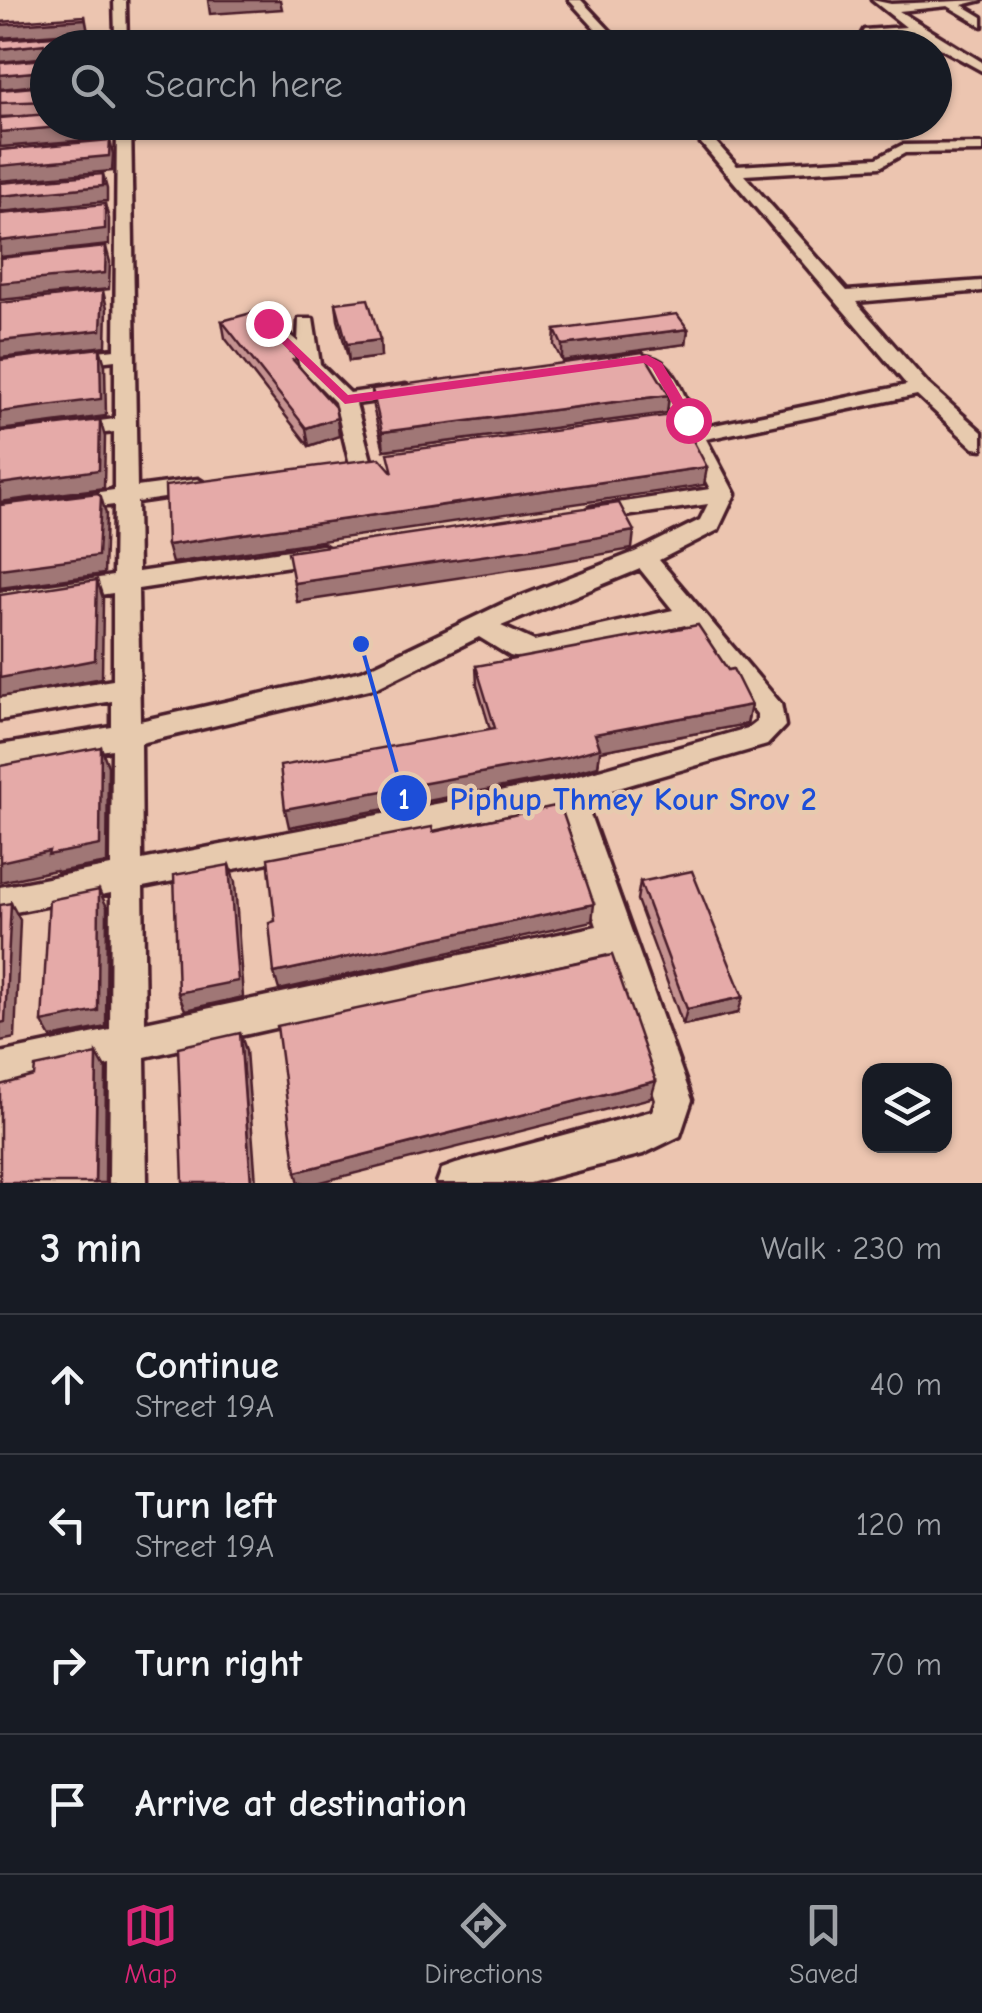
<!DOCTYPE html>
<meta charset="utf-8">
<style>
body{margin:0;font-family:"Comic Neue",sans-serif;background:#20242c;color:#f1f3f6}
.controls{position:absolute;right:30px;bottom:30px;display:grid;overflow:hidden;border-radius:20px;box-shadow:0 2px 8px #0004}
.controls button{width:90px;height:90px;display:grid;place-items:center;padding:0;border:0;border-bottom:2px solid #363941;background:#171b24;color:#f1f3f6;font:50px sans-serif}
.stop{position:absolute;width:30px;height:30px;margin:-22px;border:8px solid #db2777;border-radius:50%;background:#fff}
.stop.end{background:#db2777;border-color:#fff;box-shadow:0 2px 10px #0008}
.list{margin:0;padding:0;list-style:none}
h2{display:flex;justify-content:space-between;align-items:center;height:130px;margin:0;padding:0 40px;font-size:42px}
h2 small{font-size:32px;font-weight:400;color:#9ea1a6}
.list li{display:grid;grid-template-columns:65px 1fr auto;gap:30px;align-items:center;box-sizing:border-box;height:140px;padding:0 40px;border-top:2px solid #363941}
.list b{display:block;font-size:38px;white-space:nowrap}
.list p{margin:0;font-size:32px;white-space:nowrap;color:#9ea1a6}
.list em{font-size:32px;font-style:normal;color:#9ea1a6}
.icon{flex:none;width:55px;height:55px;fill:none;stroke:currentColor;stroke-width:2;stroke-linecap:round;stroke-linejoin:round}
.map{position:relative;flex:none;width:982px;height:1183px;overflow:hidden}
.search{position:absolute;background:#171b24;box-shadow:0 2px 8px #0004;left:30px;right:30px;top:30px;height:110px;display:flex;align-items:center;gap:25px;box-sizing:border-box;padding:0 35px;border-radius:55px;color:#9ea1a6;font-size:38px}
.sheet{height:690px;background:#171b24}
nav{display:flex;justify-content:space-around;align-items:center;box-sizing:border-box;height:140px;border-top:2px solid #363941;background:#171b24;font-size:28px;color:#9ea1a6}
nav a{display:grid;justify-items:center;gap:5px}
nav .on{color:#db2777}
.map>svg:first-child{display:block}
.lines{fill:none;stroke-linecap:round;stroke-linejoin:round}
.minor-casing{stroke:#4a1f2b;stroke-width:7}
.minor{fill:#e7caae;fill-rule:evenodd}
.wall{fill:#c59290;stroke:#4a1f2b;stroke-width:2.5}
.shaded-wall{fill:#a07776;stroke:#4a1f2b;stroke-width:2.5}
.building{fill:#e5aaa8;stroke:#4a1f2b;stroke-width:2.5}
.route{fill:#db2777}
.leader{fill:none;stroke:#1d4ed8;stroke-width:4}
.callout-dot{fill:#1d4ed8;stroke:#e7caae;stroke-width:4}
.mark-label{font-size:30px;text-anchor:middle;font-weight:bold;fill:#fff}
.callout-label{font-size:32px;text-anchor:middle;font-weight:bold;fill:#1d4ed8;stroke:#e7caae;stroke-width:9;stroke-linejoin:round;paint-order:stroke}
</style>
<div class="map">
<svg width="982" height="1183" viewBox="0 0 982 1183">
<rect width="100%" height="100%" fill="#ecc5b0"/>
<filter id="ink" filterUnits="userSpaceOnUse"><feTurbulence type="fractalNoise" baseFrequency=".01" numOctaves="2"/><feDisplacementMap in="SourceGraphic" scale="20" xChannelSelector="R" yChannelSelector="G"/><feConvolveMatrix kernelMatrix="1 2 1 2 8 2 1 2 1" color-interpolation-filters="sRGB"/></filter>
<g filter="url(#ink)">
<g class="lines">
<g class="minor-casing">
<g id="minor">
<path d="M 114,0 L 126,0 L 127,48 L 115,48 L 115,41 L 76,43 L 80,36 L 115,34 Z"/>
<path d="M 569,0 L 581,0 L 626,48 L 613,48 Z"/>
<path d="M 872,0 L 891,4 L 982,0 L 962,5 L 982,17 L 982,26 L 948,6 L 899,11 L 982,62 L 982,71 L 915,34 L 860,37 L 864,30 L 906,27 Z"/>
<path d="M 117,122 L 131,122 L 137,487 L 198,479 L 209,486 L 198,493 L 137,502 L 138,572 L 323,545 L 335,553 L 323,561 L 138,589 L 140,721 L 362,671 L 504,603 L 635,552 L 700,520 L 708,504 L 591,521 L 579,514 L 591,507 L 710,489 L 649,369 L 643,365 L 607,367 L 607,359 C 674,343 673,377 700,428 L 907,385 L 683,122 L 698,122 L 737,166 L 877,158 L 902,145 L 982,144 L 982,152 L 905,153 L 880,167 L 744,175 L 847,291 L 982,281 L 982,291 L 856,302 L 928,384 L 982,432 L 982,449 L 974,448 L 917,395 L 706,439 L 735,494 L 718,530 L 659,560 L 781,704 L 785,726 L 767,745 L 584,798 L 692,1100 L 680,1136 L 643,1154 L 530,1183 L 437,1183 L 442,1169 L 456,1164 L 652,1111 L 656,1100 L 607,954 L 145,1057 L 147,1183 L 109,1183 L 110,1065 L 0,1089 L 0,1053 L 110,1030 L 111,893 L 0,915 L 0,887 L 111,866 L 112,749 L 0,769 L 0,745 L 112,727 L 112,701 L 0,720 L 0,698 L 113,680 L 113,593 L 0,610 L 0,592 L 113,576 L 114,505 L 0,520 L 0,506 L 114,490 L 114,432 L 0,446 L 0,434 L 115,419 L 115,360 L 0,374 L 0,362 L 115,349 ZM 640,569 L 673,610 L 534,641 L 501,626 ZM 685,625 L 757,714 L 757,721 L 748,728 L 567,779 L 142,860 L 141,743 L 378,687 L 479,637 L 510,656 L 534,661 ZM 557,805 L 597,926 L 145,1022 L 143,887 Z"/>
<path d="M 268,317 L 298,342 L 299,319 L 313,319 L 320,364 L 350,393 L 406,385 L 416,391 L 406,397 L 356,404 L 372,464 L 369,469 L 361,471 L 350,464 L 335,402 L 261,327 L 261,319 Z"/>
</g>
</g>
<use href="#minor" class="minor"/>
</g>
<g class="wall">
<path d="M 0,40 L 48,48 L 48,122 L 113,122 L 113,138 L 0,147 L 0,118 L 26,116 L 0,117 L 0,90 L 45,86 L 46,84 L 0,89 L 47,57 L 0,62 Z"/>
<path d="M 336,303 L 380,340 L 381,357 L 349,361 L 338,320 Z"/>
<path d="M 222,321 L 297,359 L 298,365 L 337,418 L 339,436 L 309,446 L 225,338 Z"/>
<path d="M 688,329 L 686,344 L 562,361 L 554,345 L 555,330 Z"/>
<path d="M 372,389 L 669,395 L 667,413 L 384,450 L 373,407 Z"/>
<path d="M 476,666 L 751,705 L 747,724 L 600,751 L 598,766 L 566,775 L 289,827 L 490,729 L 477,685 Z"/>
<path d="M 640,882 L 738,1013 L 683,1025 L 637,900 Z"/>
</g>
<g class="shaded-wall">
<path d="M 208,0 L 280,0 L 282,9 L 210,14 Z"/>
<path d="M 85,16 L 88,32 L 0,38 L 0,25 Z"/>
<path d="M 44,44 L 48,57 L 0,62 L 0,49 Z"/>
<path d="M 44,71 L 48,84 L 0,89 L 0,75 Z"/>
<path d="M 110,122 L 113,122 L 113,138 L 0,147 L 0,132 Z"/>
<path d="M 110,140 L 113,154 L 112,171 L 0,181 L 0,166 Z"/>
<path d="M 103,174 L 107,189 L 107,201 L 0,212 L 0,196 Z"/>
<path d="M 105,204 L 109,219 L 109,245 L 0,257 L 0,241 Z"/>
<path d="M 106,247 L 110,262 L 109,289 L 0,300 L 0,283 Z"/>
<path d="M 103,291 L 107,308 L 106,346 L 0,358 L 0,341 Z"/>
<path d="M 688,329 L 686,344 L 562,361 L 562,345 Z"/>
<path d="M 380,340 L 381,357 L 349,361 L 347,344 Z"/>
<path d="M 100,348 L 105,365 L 106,416 L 0,430 L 0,412 Z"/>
<path d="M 669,395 L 667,413 L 384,450 L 382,432 Z"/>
<path d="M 337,418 L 339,436 L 309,446 L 306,428 Z"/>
<path d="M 100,420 L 105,437 L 104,488 L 0,502 L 0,484 Z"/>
<path d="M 707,467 L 704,485 L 172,563 L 167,545 Z"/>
<path d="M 101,497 L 106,514 L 104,574 L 0,588 L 0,569 Z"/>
<path d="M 634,531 L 632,549 L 536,566 L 297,602 L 294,583 Z"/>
<path d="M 97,580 L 103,598 L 102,678 L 0,697 L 0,678 Z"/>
<path d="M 751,705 L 747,724 L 600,751 L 598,766 L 566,775 L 289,827 L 285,809 L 595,734 Z"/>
<path d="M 101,747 L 108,766 L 107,863 L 57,872 L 56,870 L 0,882 L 0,862 Z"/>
<path d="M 229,865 L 235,882 L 243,997 L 185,1010 L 178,993 Z"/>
<path d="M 99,890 L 107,907 L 106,1027 L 51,1038 L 42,1022 Z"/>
<path d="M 11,903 L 20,920 L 15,1038 L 0,1041 L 0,1023 Z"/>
<path d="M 594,904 L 592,921 L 279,990 L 274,973 Z"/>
<path d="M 743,997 L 738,1013 L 683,1025 L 687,1009 Z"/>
<path d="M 240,1033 L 246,1050 L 256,1183 L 251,1183 Z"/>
<path d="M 97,1054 L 106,1070 L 105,1183 L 95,1183 Z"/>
<path d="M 656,1081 L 651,1098 L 317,1183 L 299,1183 L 296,1172 Z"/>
</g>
<g class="building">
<path d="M 85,16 L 85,19 L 0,25 L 0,22 Z"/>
<path d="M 108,32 L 109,38 L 116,39 L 116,48 L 48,48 L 48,53 L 44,44 L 0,49 L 0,40 Z"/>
<path d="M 48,57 L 48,80 L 44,71 L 0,75 L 0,63 L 45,59 Z"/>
<path d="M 48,83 L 48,101 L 0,103 L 0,90 L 45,86 Z"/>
<path d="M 48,114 L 48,122 L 110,123 L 0,132 L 0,118 Z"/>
<path d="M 110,140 L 109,156 L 0,166 L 0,150 Z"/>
<path d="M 103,174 L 103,186 L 0,196 L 0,183 Z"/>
<path d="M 105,204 L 105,229 L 0,241 L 0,214 Z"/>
<path d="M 106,247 L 105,273 L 0,283 L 0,258 Z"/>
<path d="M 103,291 L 101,330 L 0,341 L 0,303 Z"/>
<path d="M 368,299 L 380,340 L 347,344 L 336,303 Z"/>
<path d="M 255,312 L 297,359 L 293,360 L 335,407 L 337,418 L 306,428 L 222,321 Z"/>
<path d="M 677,314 L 688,329 L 562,345 L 555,330 Z"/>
<path d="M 100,348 L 101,399 L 0,412 L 0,360 Z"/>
<path d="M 643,352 L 669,395 L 382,432 L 372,389 Z"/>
<path d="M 679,414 L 707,467 L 167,545 L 165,486 L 380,458 L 393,473 L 388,453 Z"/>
<path d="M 100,420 L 99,470 L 0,484 L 0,432 Z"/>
<path d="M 98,493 L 101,497 L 98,556 L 0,569 L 0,505 Z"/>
<path d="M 619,503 L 634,531 L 537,548 L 294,583 L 288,552 Z"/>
<path d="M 97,580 L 95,660 L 0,678 L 0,595 Z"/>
<path d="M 698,625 L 728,670 L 733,669 L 751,705 L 595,734 L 600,748 L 568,757 L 285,809 L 280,766 L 495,728 L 476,666 Z"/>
<path d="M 101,747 L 100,845 L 48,855 L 49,851 L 0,862 L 0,766 Z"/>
<path d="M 560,805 L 594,904 L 274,973 L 269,923 L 275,921 L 268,858 L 432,827 L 433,832 Z"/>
<path d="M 229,865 L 238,981 L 178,993 L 174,875 Z"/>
<path d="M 692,871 L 743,997 L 687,1009 L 640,882 Z"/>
<path d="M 99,890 L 98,1011 L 42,1022 L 49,900 Z"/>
<path d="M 11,903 L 5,1022 L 0,1023 L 0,905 Z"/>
<path d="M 612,955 L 656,1081 L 296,1172 L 277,1026 Z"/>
<path d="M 240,1033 L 251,1183 L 183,1183 L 178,1047 Z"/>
<path d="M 97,1054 L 95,1183 L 0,1183 L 0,1085 L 34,1076 L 35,1067 Z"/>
</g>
</g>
<path class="route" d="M 268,319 L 348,395 L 647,355 L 662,363 L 695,420 L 683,423 L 652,368 L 644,363 L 345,404 L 264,326 Z"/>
<path class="leader" d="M361 644L404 798"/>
<g class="callout-dot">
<circle cx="361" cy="644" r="10"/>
<circle cx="404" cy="798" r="25"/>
</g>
<g class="mark-label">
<text x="404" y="809">1</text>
</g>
<g class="callout-label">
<text x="633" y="810">Piphup Thmey Kour Srov 2</text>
</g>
</svg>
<div class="controls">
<button><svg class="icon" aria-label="layers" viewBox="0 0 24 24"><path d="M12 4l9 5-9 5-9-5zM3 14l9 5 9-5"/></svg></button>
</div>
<div class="stop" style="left:688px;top:420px"></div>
<div class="stop end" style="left:268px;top:323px"></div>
<div class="search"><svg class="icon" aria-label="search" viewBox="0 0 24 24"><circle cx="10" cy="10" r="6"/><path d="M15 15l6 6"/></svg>Search here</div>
</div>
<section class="sheet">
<h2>3 min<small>Walk · 230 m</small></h2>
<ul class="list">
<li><svg class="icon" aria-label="ahead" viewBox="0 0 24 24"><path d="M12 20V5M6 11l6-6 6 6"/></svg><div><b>Continue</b><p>Street 19A</p></div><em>40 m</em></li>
<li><svg class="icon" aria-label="left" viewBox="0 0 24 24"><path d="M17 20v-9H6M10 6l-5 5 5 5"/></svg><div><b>Turn left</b><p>Street 19A</p></div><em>120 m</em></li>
<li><svg class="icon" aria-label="right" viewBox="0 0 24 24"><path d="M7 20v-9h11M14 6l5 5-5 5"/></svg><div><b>Turn right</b></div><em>70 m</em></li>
<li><svg class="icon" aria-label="arrive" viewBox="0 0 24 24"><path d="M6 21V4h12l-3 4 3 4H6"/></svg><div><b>Arrive at destination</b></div></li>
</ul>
</section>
<nav>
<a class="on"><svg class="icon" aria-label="map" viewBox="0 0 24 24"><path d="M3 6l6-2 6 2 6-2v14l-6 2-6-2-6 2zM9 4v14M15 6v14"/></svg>Map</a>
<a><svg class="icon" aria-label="directions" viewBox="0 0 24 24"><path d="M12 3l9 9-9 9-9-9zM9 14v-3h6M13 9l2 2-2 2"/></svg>Directions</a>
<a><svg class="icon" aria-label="saved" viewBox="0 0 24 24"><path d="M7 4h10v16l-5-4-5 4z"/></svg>Saved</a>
</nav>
